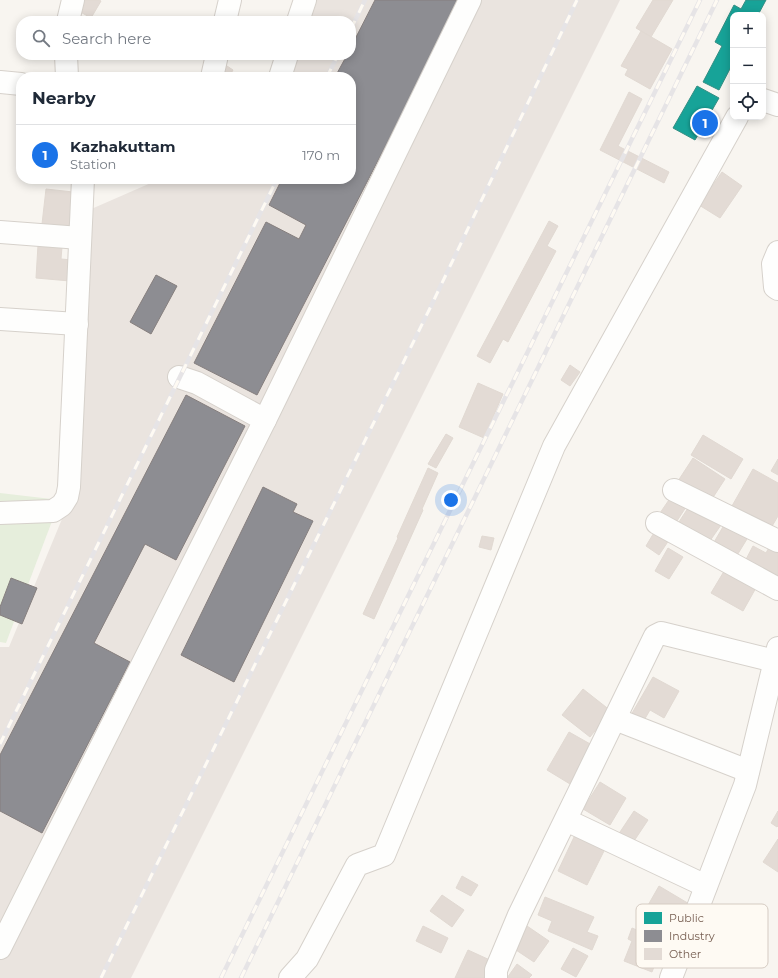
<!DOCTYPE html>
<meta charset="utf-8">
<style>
body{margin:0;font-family:Montserrat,sans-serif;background:#f2f2f3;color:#1f2937}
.controls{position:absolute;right:12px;top:12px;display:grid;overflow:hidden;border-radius:8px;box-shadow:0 2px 10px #0003}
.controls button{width:36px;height:36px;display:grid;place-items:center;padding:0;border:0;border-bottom:1px solid #e0e1e3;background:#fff;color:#1f2937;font:20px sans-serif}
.you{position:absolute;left:451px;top:500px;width:14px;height:14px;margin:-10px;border:3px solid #fff;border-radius:50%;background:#1a73e8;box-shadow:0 0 0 6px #1a73e833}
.badge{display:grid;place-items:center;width:26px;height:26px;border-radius:50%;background:#1a73e8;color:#fff;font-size:13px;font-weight:700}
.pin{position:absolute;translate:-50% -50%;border:2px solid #fff;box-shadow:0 1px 4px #0006}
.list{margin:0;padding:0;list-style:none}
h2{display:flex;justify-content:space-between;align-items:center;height:52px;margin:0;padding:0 16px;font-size:17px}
h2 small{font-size:13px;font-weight:400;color:#747a83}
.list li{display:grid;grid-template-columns:26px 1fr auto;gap:12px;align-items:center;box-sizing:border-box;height:60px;padding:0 16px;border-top:1px solid #e0e1e3}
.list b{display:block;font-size:15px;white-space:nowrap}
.list p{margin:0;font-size:13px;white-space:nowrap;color:#747a83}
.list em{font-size:13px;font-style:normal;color:#747a83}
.icon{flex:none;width:22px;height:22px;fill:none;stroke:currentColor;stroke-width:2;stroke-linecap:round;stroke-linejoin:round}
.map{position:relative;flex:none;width:778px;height:978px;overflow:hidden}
.search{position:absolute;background:#fff;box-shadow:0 2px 10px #0003;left:16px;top:16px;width:340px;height:44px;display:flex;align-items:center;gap:10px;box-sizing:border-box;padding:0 14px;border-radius:16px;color:#747a83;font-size:15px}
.panel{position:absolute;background:#fff;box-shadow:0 2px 10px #0003;left:16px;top:72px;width:340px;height:112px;border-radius:16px}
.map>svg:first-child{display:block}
.industrial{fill:#eae4df}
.green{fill:#e6eedc}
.public{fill:#17a398;stroke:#348e83}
.industry{fill:#8d8d92;stroke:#867f7e}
.building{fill:#e3dbd5;stroke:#e1d9d2}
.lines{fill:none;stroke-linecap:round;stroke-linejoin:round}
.minor-casing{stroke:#d6d1cb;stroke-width:24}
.minor{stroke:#fefefd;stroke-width:22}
.rail-casing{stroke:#e6e4e6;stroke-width:4.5}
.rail{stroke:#fefaf3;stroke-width:3;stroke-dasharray:9;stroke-linecap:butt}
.key{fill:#fefaf3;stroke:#d5cbc2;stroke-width:1}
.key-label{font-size:11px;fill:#765e51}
</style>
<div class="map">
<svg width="778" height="978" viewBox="0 0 778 978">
<rect width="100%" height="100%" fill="#f8f5f0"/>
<path class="industrial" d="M 317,0 L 620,0 L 131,978 L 0,978 L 0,647 L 9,647 L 69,502 L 89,210 L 160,179 L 351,179 L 351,77 L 288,77 L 296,55 L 351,55 L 351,21 L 309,21 Z"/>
<path class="green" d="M 0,493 L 60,500 L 6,643 L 0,642 Z"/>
<g class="public">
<path d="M 746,0 L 766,0 L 758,15 L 733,15 L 733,63 L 719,90 L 703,82 L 722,46 L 715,42 L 734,5 L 741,9 Z"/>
<path d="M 697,86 L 719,98 L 695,140 L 673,128 Z"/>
</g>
<g class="industry">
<path d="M 375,0 L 461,0 L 257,395 L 194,363 L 266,222 L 299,239 L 306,225 L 269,205 L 282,179 L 351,179 L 351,77 L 335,77 L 347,55 L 351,55 L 351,47 Z"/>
<path d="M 156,275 L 177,286 L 151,334 L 130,322 Z"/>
<path d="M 186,395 L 245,426 L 176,560 L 145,544 L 94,643 L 130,662 L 42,833 L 0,811 L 0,755 Z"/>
<path d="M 263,487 L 297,504 L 293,512 L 313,521 L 234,682 L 181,655 Z"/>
<path d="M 11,578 L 37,588 L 22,624 L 0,615 L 0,607 Z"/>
</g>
<g class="building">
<path d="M 83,0 L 99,0 L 101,1 L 91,18 L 77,10 Z"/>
<path d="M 653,0 L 673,0 L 651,37 L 636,28 Z"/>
<path d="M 641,31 L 672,49 L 650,89 L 625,75 L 628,69 L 621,66 Z"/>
<path d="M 224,64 L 233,70 L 229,77 L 216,77 Z"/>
<path d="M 629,92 L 642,99 L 618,146 L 669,172 L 664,183 L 600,150 Z"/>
<path d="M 722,172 L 742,186 L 720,218 L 699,205 Z"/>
<path d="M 46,189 L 73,192 L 69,227 L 42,224 Z"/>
<path d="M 549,221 L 558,226 L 547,246 L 556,251 L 508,342 L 503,339 L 490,363 L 477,356 Z"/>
<path d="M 38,245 L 62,247 L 61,259 L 72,260 L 70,281 L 36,278 Z"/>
<path d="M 570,365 L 580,372 L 570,386 L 561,380 Z"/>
<path d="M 478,383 L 503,394 L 484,438 L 459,427 Z"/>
<path d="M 446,434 L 453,438 L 436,468 L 428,464 Z"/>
<path d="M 703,435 L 743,459 L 731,479 L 691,455 Z"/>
<path d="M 693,458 L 725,479 L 710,502 L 678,481 Z"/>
<path d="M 778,459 L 778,475 L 771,471 Z"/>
<path d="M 428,468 L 438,473 L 422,509 L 423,510 L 374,619 L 363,614 L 398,538 L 397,537 Z"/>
<path d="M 753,469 L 778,483 L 778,516 L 771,528 L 728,513 Z"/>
<path d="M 673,494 L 688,504 L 675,524 L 660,513 Z"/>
<path d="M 690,505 L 721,525 L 707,545 L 677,525 Z"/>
<path d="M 727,520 L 750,534 L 736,557 L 713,544 Z"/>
<path d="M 655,531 L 669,540 L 659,555 L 646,546 Z"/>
<path d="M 482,536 L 494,538 L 491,550 L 479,547 Z"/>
<path d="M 772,542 L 778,545 L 778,586 L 742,567 L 753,546 L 766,553 Z"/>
<path d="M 668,548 L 683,557 L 669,579 L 655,571 Z"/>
<path d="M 726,568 L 757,586 L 743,611 L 711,593 Z"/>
<path d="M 653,677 L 679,691 L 664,718 L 650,710 L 643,722 L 631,715 Z"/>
<path d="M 583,689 L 611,711 L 590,737 L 562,715 Z"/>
<path d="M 569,732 L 592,745 L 570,784 L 547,770 Z"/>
<path d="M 600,782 L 626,798 L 610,825 L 583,809 Z"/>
<path d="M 634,811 L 648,820 L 630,847 L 616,838 Z"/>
<path d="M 778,811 L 778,826 L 777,827 L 771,823 Z"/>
<path d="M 575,835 L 605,849 L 587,885 L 558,871 Z"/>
<path d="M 778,839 L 778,872 L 763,862 Z"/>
<path d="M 462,876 L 478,885 L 471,896 L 456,888 Z"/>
<path d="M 659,886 L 696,908 L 684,929 L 647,907 Z"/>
<path d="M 442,895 L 464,910 L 452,927 L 430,911 Z"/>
<path d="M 545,897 L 594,917 L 587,932 L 598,936 L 592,950 L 548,931 L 552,921 L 538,915 Z"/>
<path d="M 423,926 L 448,938 L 441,953 L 416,941 Z"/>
<path d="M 527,926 L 549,941 L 534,962 L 513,948 Z"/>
<path d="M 632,928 L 664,941 L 652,972 L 624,961 L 632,941 L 628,939 Z"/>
<path d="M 573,948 L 588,956 L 576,977 L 561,969 Z"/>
<path d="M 468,950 L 492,961 L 484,978 L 455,978 Z"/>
<path d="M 517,964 L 532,975 L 529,978 L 507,978 Z"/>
</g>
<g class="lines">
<g class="minor-casing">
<g id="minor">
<path d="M 68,21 L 73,0"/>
<path d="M 225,21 L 230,0"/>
<path d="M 298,21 L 305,0"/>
<path d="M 66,55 L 67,77"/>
<path d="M 212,77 L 217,55"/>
<path d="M 280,77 L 287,55"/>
<path d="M 0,82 L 21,84"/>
<path d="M 763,100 L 778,105"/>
<path d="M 0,232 L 80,238"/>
<path d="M 778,252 L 773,264 L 775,287 L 778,289"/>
<path d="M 0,319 L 77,324"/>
<path d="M 179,377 L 197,383 L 265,420"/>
<path d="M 674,490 L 778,541"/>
<path d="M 0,513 L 53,511 L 62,505 L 67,497 L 69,487 L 83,179"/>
<path d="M 657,523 L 778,589"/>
<path d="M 615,719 L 748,771"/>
<path d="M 566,820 L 706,886"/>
<path d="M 0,948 L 265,420 L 470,0"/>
<path d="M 290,978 L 307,959 L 357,865 L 384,855 L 554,446 L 737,117"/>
<path d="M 496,978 L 496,970 L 519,915 L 655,636 L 661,633 L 775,661"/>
<path d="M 671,978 L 745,785 L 778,648"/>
</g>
</g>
<use href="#minor" class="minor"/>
<g class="rail-casing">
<g id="rail">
<path d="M 351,29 L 365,0"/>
<path d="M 327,77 L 338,55"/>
<path d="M 0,744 L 277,179"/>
<path d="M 101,978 L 432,304 L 577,0"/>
<path d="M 221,978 L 700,0"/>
<path d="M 241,978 L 717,0"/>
</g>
</g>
<use href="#rail" class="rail"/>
</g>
<rect x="636" y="904" width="132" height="64" rx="6" class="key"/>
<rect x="644" y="912" width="18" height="12" fill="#17a398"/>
<rect x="644" y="930" width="18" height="12" fill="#8d8d92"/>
<rect x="644" y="948" width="18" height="12" fill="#e3dbd5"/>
<g class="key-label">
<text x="669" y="922">Public</text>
<text x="669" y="940">Industry</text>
<text x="669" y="958">Other</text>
</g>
</svg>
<div class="controls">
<button>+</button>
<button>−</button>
<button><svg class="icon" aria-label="locate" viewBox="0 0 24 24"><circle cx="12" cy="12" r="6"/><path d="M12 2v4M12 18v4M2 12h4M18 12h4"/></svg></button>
</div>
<div class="you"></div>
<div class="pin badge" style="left:705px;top:123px">1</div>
<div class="search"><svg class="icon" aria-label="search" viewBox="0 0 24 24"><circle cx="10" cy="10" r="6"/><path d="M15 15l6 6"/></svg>Search here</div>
<section class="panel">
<h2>Nearby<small></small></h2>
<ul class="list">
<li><span class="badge">1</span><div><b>Kazhakuttam</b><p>Station</p></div><em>170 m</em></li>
</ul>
</section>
</div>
